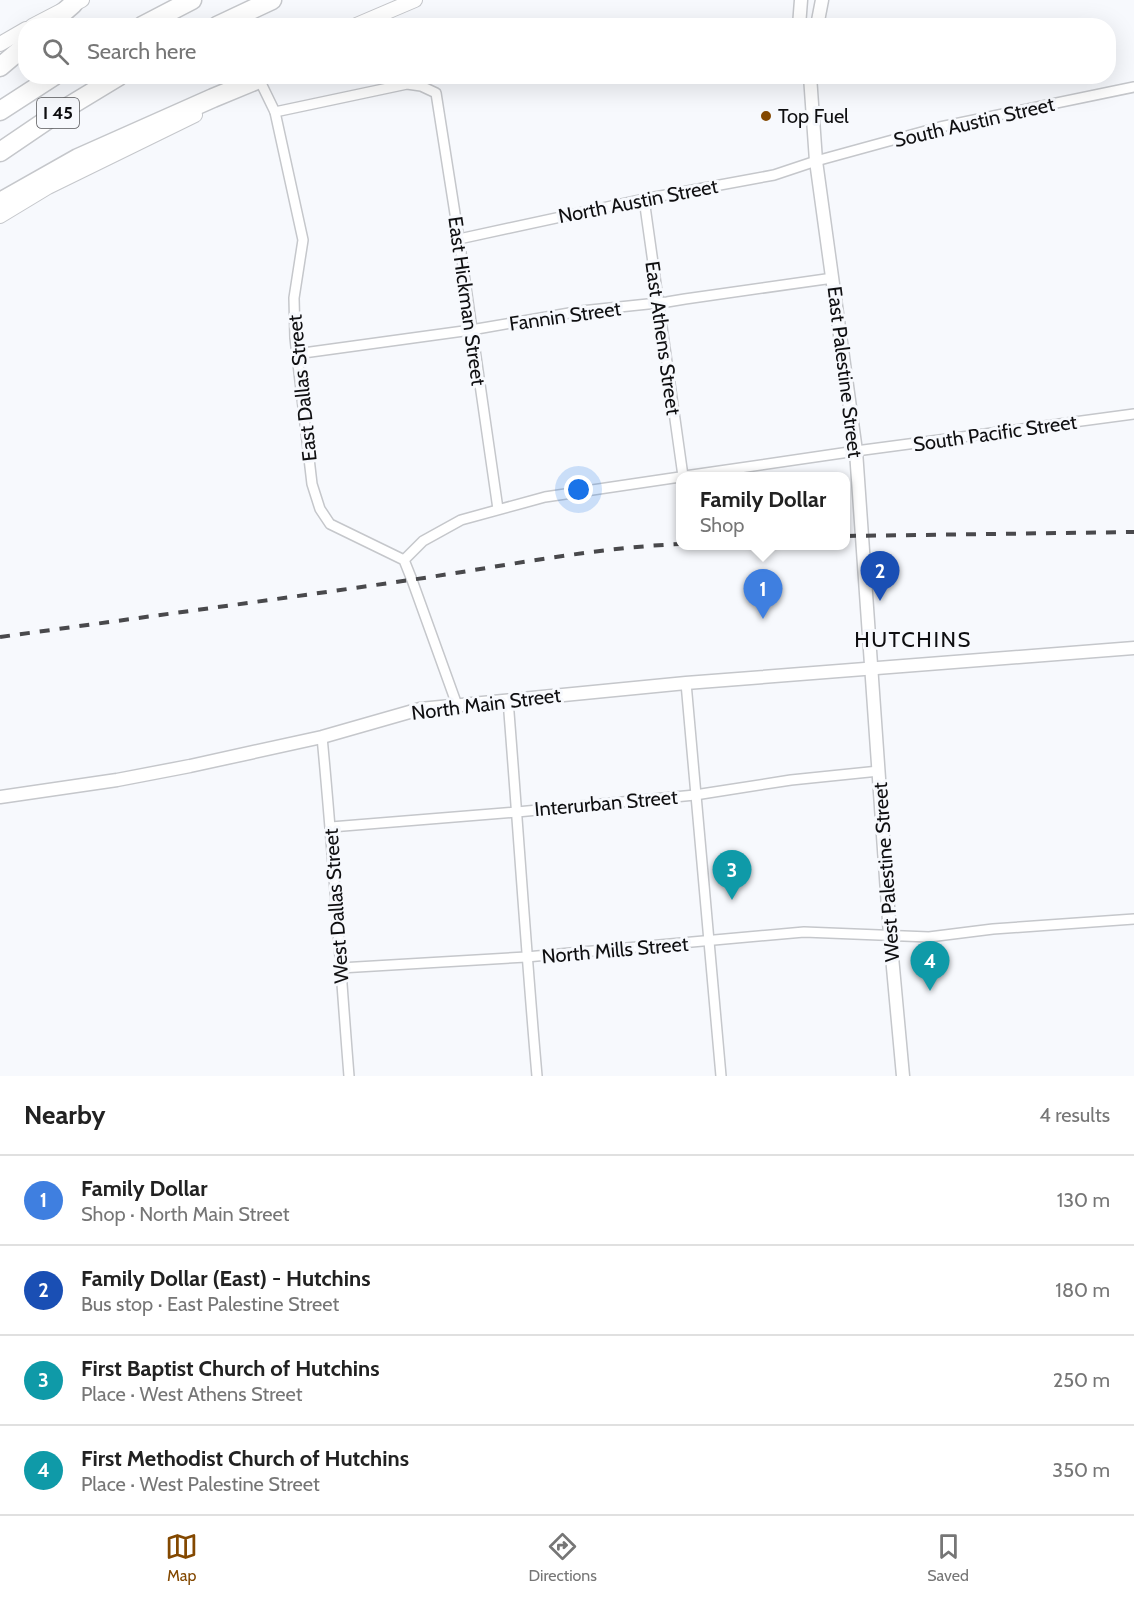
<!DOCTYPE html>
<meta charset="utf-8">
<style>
body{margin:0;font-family:Cabin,sans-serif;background:#f6f6f6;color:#222}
.you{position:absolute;left:579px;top:490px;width:21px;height:21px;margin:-15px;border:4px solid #fff;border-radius:50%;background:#1a73e8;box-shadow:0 0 0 9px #1a73e833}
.badge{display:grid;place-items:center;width:39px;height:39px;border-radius:50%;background:#834800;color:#fff;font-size:20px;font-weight:700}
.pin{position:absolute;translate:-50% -50px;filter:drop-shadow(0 2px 3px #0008)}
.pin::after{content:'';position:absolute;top:32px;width:21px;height:18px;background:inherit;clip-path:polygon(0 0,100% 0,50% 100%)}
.popup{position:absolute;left:676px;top:472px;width:174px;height:78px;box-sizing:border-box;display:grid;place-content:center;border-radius:12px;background:#fff;filter:drop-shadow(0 2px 4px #0005);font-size:20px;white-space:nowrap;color:#767676}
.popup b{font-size:22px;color:#222}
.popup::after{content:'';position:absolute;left:50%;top:100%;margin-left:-12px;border:12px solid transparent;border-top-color:#fff}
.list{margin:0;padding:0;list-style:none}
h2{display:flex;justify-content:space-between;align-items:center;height:78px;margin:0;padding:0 24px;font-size:26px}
h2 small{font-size:20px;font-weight:400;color:#767676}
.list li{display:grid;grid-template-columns:39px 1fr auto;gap:18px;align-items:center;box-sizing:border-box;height:90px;padding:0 24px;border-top:2px solid #e0e0e0}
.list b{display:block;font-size:22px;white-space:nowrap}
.list p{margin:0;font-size:20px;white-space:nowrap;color:#767676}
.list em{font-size:20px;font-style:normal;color:#767676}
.icon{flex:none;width:33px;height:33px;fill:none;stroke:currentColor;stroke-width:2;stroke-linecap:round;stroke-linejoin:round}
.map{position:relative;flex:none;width:1134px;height:1076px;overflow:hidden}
.search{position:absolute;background:#fff;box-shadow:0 6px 24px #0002;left:18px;right:18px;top:18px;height:66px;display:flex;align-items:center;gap:15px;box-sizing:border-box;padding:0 21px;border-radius:24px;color:#767676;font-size:22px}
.sheet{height:438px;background:#fff}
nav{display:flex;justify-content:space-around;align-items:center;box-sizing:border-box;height:84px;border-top:2px solid #e0e0e0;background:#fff;font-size:16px;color:#767676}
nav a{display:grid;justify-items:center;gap:3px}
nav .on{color:#834800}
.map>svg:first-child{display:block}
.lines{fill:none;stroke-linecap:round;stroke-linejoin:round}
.minor-casing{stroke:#c5c7cb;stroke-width:12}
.tertiary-casing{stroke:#c5c7cb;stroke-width:15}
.secondary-casing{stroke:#c5c7cb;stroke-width:16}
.motorway-casing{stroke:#c5c7cb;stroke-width:21}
.minor{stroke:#fff;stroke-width:9}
.tertiary{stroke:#fff;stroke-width:12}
.secondary{stroke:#fff;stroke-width:14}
.motorway{stroke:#fff;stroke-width:18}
.rail{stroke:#49494c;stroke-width:4;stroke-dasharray:10 10;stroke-linecap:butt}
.poi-dot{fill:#834800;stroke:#f7f9fd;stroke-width:2}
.labels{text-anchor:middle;stroke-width:6;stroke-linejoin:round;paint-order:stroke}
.shield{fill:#f7f9fd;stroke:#555558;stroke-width:1.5}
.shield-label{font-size:18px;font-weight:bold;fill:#0f0f11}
.poi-label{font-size:20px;fill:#0f0f11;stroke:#f7f9fd;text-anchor:start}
.street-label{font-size:20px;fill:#0f0f11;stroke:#f7f9fd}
.quarter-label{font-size:22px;letter-spacing:1.5px;fill:#0f0f11;stroke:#f7f9fd}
</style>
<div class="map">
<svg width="1134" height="1076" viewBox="0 0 1134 1076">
<rect width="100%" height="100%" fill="#f7f9fd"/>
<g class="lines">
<g class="minor-casing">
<g id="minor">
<path d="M 259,79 L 275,112 L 303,240 L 294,298 L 295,338 L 312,484 L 320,509 L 330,524 L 404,560 L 412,580 L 457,705"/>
<path d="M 275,112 L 407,84 L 421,86 L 436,93 L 459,239 L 498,509"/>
<path d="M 644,199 L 683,476"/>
<path d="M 459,239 L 644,199 L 774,175 L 816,161 L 940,127 L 1134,87"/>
<path d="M 296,354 L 471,330 L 581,311 L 667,302 L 685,299 L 833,278"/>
<path d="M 685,476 L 856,451 L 1134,414"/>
<path d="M 404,560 L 423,541 L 461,520 L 545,497 L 680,477"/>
<path d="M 686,683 L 721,1076"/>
<path d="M 508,700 C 518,825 526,951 537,1076"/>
<path d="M 322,737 C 333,850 340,963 349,1076"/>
<path d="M 331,827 L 517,812 L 695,795 L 791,780 L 879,771"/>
<path d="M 340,968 L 526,957 L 804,932 L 929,937 L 993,929 L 1134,919"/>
</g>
</g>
<g class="tertiary-casing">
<g id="tertiary">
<path d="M 799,26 L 801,0"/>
<path d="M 817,26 L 822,0"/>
<path d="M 810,76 L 816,161 L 856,451 L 890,935 L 903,1076"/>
<path d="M 0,797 L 117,780 L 190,766 L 322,737 L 420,709 L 686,683 L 1134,648"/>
</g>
</g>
<g class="secondary-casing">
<g id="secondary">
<path d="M 32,26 L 82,0"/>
<path d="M 354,26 L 415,0"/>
<path d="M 0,44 L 26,29"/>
<path d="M 0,216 L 48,187 L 195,115"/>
</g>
</g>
<g class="motorway-casing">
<g id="motorway">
<path d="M 48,26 L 73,4"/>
<path d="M 142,26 L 192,0"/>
<path d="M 217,26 L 272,0"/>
<path d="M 0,67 L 26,45"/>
<path d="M 0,111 L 54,76"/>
<path d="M 0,152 L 53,116 L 119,76"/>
<path d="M 0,202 L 78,158 L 213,98 L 259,79"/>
</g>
</g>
<use href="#minor" class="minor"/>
<use href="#tertiary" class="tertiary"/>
<use href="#secondary" class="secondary"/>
<use href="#motorway" class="motorway"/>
<g class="rail">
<path d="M 846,536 L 1134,532"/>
<path d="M 0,637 C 137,618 273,600 410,580 C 500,567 590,548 680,544"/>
</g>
</g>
<circle class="poi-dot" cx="766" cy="116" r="6"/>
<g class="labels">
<rect class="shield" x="37" y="98" width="42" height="30" rx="4.5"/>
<g class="shield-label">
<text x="58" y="119">I 45</text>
</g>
<g class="poi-label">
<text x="778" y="123">Top Fuel</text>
</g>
<g class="street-label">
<text transform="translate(974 122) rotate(-13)" y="7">South Austin Street</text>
<text transform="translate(638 201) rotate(-11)" y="7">North Austin Street</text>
<text transform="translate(467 301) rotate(82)" y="7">East Hickman Street</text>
<text transform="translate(565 316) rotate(-8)" y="7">Fannin Street</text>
<text transform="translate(663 338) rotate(82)" y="7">East Athens Street</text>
<text transform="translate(845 372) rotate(83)" y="7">East Palestine Street</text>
<text transform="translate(302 388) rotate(-96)" y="7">East Dallas Street</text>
<text transform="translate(995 433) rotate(-8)" y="7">South Pacific Street</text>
<text transform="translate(486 704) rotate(-7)" y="7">North Main Street</text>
<text transform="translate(606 803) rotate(-5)" y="7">Interurban Street</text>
<text transform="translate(886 872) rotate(-94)" y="7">West Palestine Street</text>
<text transform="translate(336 906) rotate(-94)" y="7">West Dallas Street</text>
<text transform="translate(615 950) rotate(-5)" y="7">North Mills Street</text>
</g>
<g class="quarter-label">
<text x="913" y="647">HUTCHINS</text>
</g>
</g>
</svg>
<div class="you"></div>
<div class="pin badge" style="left:763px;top:619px;background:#3f7fe0">1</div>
<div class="popup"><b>Family Dollar</b>Shop</div>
<div class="pin badge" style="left:880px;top:601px;background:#1a4fb4">2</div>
<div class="pin badge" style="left:732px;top:900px;background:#0f9aa8">3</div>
<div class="pin badge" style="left:930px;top:991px;background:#0f9aa8">4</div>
<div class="search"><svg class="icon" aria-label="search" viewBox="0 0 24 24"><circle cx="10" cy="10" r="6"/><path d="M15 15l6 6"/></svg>Search here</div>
</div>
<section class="sheet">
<h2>Nearby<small>4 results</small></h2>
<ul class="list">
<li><span class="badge" style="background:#3f7fe0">1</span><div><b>Family Dollar</b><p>Shop · North Main Street</p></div><em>130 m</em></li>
<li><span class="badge" style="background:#1a4fb4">2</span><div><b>Family Dollar (East) - Hutchins</b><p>Bus stop · East Palestine Street</p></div><em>180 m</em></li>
<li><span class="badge" style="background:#0f9aa8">3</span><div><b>First Baptist Church of Hutchins</b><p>Place · West Athens Street</p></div><em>250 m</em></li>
<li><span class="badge" style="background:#0f9aa8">4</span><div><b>First Methodist Church of Hutchins</b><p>Place · West Palestine Street</p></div><em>350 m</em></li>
</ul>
</section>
<nav>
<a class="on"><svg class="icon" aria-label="map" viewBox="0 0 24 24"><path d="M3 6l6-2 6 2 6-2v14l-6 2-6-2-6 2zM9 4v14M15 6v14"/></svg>Map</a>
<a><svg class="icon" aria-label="directions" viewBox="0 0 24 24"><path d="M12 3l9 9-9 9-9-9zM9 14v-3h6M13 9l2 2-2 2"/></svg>Directions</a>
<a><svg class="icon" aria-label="saved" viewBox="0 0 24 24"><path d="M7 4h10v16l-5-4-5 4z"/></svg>Saved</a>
</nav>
